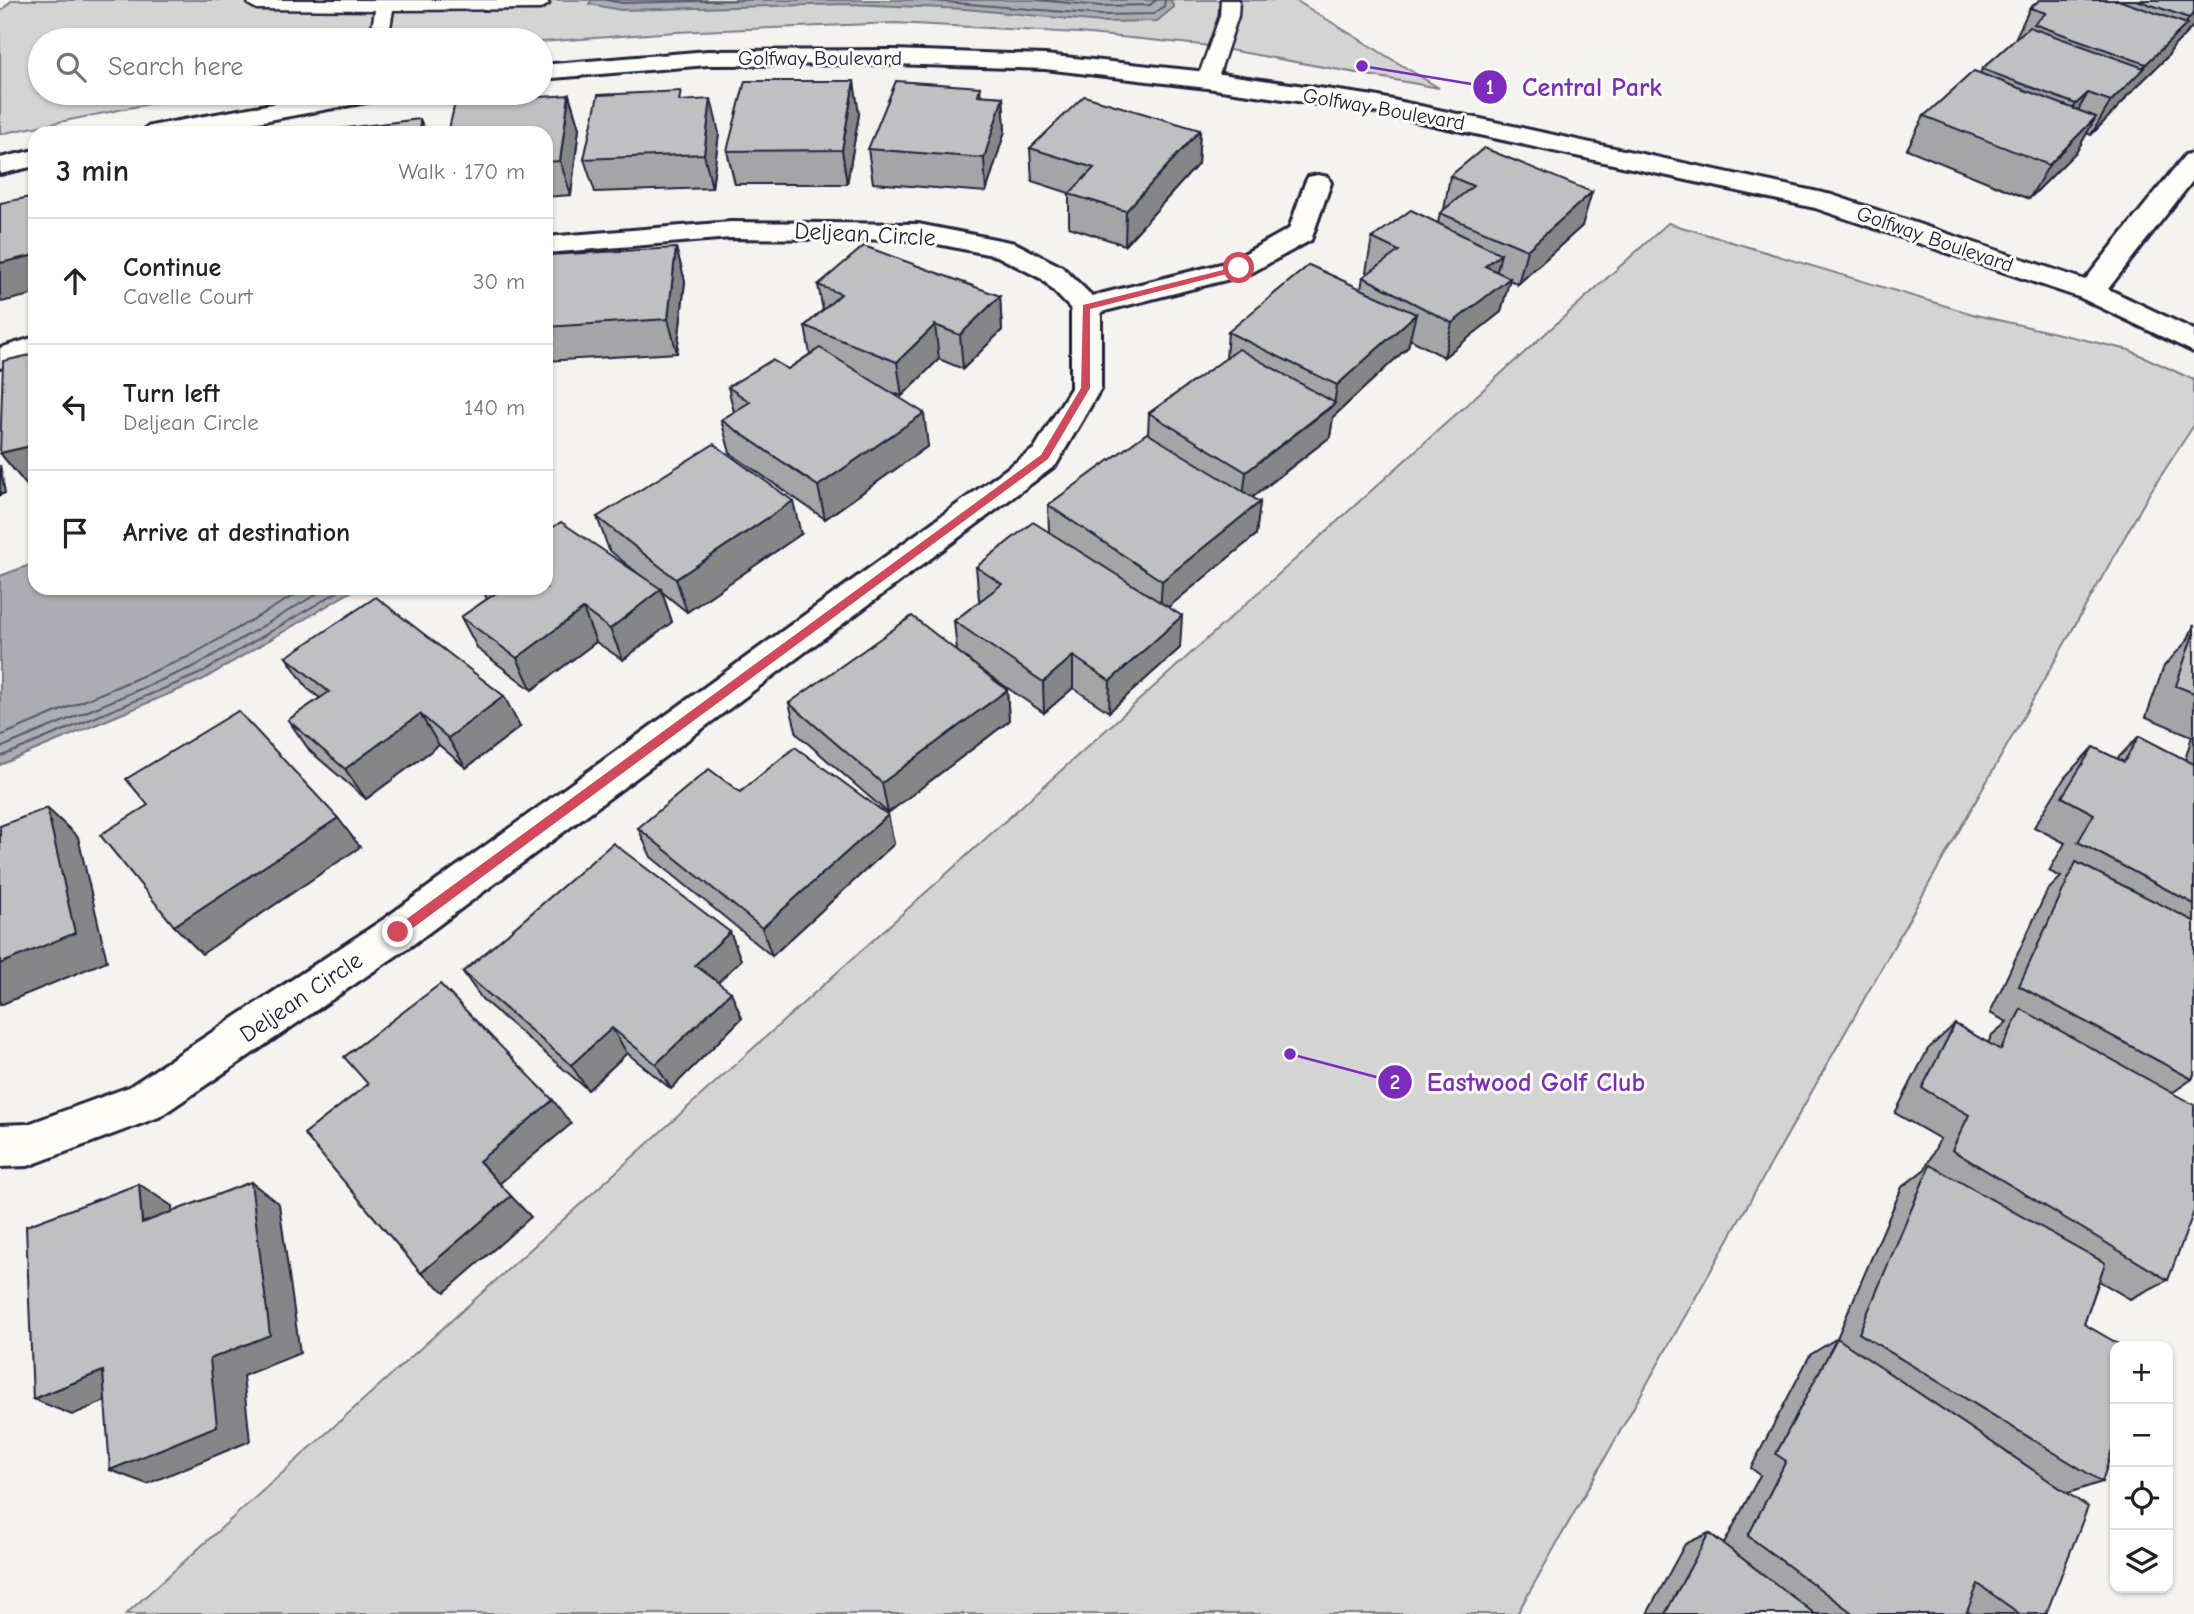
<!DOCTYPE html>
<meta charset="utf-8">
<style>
body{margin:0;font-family:"Comic Neue",sans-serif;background:#f2f2f2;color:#222}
.controls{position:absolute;right:21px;bottom:21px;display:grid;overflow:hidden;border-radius:14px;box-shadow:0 2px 5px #0004}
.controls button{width:63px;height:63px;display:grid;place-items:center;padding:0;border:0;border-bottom:2px solid #e0e0e0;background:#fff;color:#222;font:35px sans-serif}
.stop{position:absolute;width:21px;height:21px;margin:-16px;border:5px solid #d1495b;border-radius:50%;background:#fff}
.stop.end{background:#d1495b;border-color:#fff;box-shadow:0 2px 7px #0008}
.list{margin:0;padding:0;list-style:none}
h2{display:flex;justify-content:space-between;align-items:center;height:91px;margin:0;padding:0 28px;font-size:30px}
h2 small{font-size:23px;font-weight:400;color:#767676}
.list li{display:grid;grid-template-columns:46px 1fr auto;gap:21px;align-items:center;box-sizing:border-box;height:126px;padding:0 28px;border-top:2px solid #e0e0e0}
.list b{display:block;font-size:26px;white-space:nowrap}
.list p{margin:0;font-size:23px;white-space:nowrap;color:#767676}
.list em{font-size:23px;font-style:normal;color:#767676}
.icon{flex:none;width:38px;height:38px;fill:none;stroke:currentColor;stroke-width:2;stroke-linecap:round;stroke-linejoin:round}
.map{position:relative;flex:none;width:2194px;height:1614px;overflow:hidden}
.search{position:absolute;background:#fff;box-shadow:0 2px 5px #0004;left:28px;top:28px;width:525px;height:77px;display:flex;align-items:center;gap:18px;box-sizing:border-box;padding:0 24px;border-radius:38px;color:#767676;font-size:26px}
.panel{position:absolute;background:#fff;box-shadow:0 2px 5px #0004;left:28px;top:126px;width:525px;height:469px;border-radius:21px}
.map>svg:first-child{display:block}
.green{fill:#d5d4d5;stroke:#7c7b88;stroke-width:2}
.water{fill:#acacb2;stroke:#757582;stroke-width:2}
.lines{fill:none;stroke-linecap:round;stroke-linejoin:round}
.shore{stroke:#59596b;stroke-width:2}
.service-casing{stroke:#22223b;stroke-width:5}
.minor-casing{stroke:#22223b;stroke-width:6}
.service{fill:#fdfcf7;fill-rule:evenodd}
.minor{fill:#fdfcf7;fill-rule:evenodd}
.wall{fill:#a5a4a7;stroke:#22223b;stroke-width:2}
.shaded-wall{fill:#868688;stroke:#22223b;stroke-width:2}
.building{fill:#c0bfc2;stroke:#22223b;stroke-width:2}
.route{fill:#d1495b}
.labels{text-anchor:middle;stroke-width:6;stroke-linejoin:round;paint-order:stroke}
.far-street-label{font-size:21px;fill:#22223b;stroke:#fdfcf7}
.street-label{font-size:24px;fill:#22223b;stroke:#fdfcf7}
.leader{fill:none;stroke:#7b2cbf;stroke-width:2.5}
.callout-dot{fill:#7b2cbf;stroke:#fdfcf7;stroke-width:2.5}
.mark-label{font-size:21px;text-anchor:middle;font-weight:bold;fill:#fff}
.callout-label{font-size:26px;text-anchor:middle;font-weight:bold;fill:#7b2cbf;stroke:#fdfcf7;stroke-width:6;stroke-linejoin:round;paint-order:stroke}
</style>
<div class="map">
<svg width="2194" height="1614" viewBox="0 0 2194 1614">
<rect width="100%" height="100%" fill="#f4f3ef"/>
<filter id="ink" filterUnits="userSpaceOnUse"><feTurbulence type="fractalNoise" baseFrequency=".0143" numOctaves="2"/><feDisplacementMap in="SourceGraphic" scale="14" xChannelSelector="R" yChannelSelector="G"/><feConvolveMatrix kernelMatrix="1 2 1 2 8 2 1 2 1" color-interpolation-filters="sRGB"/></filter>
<g filter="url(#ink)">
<g class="green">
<path d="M 12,0 L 1295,0 L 1439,88 L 1202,45 L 1079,33 L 895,23 L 675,32 L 541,42 L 40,40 L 40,93 L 203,93 L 0,134 L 0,12 Z"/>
<path d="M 1668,223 L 1976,315 L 2129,350 L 2194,380 L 2194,425 L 2149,494 L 1517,1614 L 126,1614 Z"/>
</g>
<g class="water">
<path d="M 592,0 L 1170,0 L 1174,7 L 1157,21 L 1101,22 L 965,9 L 850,4 L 621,10 L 589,4 Z"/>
<path d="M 35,563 L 35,588 L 357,588 L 202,680 L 0,765 L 0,576 Z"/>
</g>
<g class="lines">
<g class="shore">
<path d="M 606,0 L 622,3 L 744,0"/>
<path d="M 920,0 L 1101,15 L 1154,14 L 1164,6 L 1165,0"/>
<path d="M 1037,0 L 1101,6 L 1150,5 L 1156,0"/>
<path d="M 0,736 L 190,656 L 307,588"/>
<path d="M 0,748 L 195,666 L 327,588"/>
<path d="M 0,757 L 199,674 L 344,588"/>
</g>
<g class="service-casing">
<g id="service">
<path d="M 251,0 L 546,0 L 549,4 L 540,9 L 393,10 L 388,40 L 370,40 L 375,10 L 257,9 L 248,4 Z"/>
<path d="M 1221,0 L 1239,0 L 1238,16 L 1217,80 L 1207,86 L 1197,80 L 1220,16 Z"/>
</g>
</g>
<g class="minor-casing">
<g id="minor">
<path d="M 892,50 L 1045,55 L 1207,72 L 1374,96 L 1832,195 L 2085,280 L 2185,155 L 2194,153 L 2194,179 L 2108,289 L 2194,330 L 2194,352 L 2081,298 L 1815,208 L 1374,112 L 1207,88 L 1045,69 L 892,64 L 708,65 L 541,79 L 541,65 L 708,51 Z"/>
<path d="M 332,93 L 385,93 L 381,98 L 372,101 L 198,133 L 143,133 L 147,127 L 156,125 Z"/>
<path d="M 35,150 L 35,166 L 0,174 L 0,158 Z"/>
<path d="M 1318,175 L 1328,177 L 1331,183 L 1311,240 L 1249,274 L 1101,312 L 1101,388 L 1056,465 L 412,945 L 159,1117 L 28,1166 L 0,1167 L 0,1125 L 28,1124 L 129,1087 L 384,919 L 1034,449 L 1071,388 L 1071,309 L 1042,279 L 997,256 L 918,240 L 731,238 L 546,253 L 546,237 L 731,222 L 918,224 L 1015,243 L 1062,267 L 1092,296 L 1229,262 L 1289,229 L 1305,183 L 1308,177 Z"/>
<path d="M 35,337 L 35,357 L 0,368 L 0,348 Z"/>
</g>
</g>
<use href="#service" class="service"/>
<use href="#minor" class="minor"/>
</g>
<g class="wall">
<path d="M 2040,0 L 2194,0 L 2194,25 L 2174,46 L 2167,57 L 2127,96 L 2124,101 L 2091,135 L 2087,133 L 2077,151 L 2029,199 L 1907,149 L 1924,116 L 1980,74 L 1982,69 L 2014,41 L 2030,8 Z"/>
<path d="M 980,87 L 981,96 L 1003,97 L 1005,131 L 986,192 L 873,183 L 868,149 Z"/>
<path d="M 569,95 L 579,128 L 571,195 L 546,197 L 546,133 Z"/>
<path d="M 683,101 L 719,133 L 712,188 L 595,192 L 584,159 Z"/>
<path d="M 859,114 L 847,184 L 735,184 L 727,151 Z"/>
<path d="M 1200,130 L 1198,164 L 1125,245 L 1069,227 L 1069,193 L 1032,181 L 1030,148 Z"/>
<path d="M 1450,176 L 1582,226 L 1518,284 L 1509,280 L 1501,312 L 1444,357 L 1410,339 L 1408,347 L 1333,417 L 1330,437 L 1252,498 L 1260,502 L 1256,535 L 1168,607 L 1180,648 L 1109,712 L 1073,688 L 1044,713 L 980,669 L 1007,690 L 1009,721 L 888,813 L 797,734 L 789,703 L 957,651 L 954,621 L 981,600 L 979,599 L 976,567 L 1049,532 L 1048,505 L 1148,434 L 1149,413 L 1226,359 L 1228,332 L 1361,289 L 1363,277 L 1369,273 L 1366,272 L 1372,238 L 1438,223 L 1440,213 L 1444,210 Z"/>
<path d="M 676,248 L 685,281 L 677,353 L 546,361 L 546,263 Z"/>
<path d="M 818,285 L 1000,296 L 1002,330 L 963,369 L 939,359 L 902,396 L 888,391 L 928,446 L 825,519 L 730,453 L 721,420 L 734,412 L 728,387 L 788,369 L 810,354 L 805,326 L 823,310 Z"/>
<path d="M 597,517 L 801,534 L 687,612 L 662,592 L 672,622 L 623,660 L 596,642 L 532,690 L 478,649 L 461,617 L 487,599 L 482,588 L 546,588 L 646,580 L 609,550 Z"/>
<path d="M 2194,625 L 2194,1074 L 2192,1079 L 2172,1093 L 2168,1280 L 2130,1299 L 2099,1281 L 2084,1324 L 2102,1482 L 2068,1493 L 2046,1614 L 1972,1614 L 1967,1611 L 1966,1614 L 1647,1614 L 1685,1544 L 1709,1533 L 1724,1544 L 1760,1475 L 1751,1468 L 1810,1355 L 1837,1338 L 1902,1187 L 1925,1169 L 1940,1139 L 1895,1113 L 1928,1049 L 1955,1024 L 1988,1043 L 1992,1035 L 2007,1022 L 1990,1013 L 2047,891 L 2061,877 L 2049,871 L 2065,843 L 2034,827 L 2065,777 L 2093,747 L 2117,759 L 2139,736 L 2185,760 L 2192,736 L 2146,717 L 2164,666 L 2187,641 Z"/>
<path d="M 286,657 L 520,727 L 466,768 L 439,745 L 366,799 L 310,751 L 288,720 L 320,698 L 308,689 Z"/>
<path d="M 740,792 L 888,815 L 894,844 L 772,956 L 651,857 L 638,828 Z"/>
<path d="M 730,932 L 741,960 L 718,982 L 742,1018 L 671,1089 L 627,1053 L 588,1090 L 482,999 L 463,972 Z"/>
</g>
<g class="shaded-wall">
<path d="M 2194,13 L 2194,25 L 2174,46 L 2167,57 L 2127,96 L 2124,101 L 2091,135 L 2111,101 L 2142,69 L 2146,64 L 2183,28 L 2189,18 Z"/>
<path d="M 854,81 L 859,114 L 847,184 L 842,150 Z"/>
<path d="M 2088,93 L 2069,126 L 2057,137 L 2076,104 Z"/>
<path d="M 569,95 L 579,128 L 571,195 L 560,161 Z"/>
<path d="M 1003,97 L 1005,131 L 986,192 L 984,158 Z"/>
<path d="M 711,99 L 719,133 L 712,188 L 704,154 Z"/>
<path d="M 2096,117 L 2077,151 L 2029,199 L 2049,165 Z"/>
<path d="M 420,119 L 426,133 L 420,133 Z"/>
<path d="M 1200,130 L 1198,164 L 1125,245 L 1126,211 Z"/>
<path d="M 1592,192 L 1582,226 L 1518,284 L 1527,250 Z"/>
<path d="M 676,248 L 685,281 L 677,353 L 668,319 Z"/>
<path d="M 1501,254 L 1493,288 L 1485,266 Z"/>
<path d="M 35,255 L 35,294 L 2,302 L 0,300 L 0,263 Z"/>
<path d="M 1510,278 L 1501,312 L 1444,357 L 1452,323 Z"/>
<path d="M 1000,296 L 1002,330 L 963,369 L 960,335 Z"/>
<path d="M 1416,314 L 1408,347 L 1333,417 L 1330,437 L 1242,505 L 1246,472 L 1334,405 L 1337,385 Z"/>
<path d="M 935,325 L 939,359 L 902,396 L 897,362 Z"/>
<path d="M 924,413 L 928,446 L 825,519 L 818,486 Z"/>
<path d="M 35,445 L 35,484 L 27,486 L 0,453 Z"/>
<path d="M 0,465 L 5,493 L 0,495 Z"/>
<path d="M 793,501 L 801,534 L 687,612 L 676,579 Z"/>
<path d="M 1260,502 L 1256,535 L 1160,614 L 1162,581 Z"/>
<path d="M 661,589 L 672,622 L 623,660 L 610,629 Z"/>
<path d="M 583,609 L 596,642 L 532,690 L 517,658 Z"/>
<path d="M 1182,616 L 1180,648 L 1109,712 L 1110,681 Z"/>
<path d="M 1073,656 L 1073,688 L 1044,713 L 1043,682 Z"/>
<path d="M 1007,690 L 1009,721 L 888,813 L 882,783 Z"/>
<path d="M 504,696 L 520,727 L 466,768 L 448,738 Z"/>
<path d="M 420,714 L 439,745 L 366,799 L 345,769 Z"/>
<path d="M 47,808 L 78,837 L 107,961 L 0,1005 L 0,964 Z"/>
<path d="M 888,815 L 894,844 L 772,956 L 762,928 Z"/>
<path d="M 338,818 L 360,847 L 202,954 L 174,926 Z"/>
<path d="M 730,932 L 741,960 L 708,992 L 695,965 Z"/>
<path d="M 731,992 L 742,1018 L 671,1089 L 656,1064 Z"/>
<path d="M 612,1028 L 627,1053 L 588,1090 L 571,1065 Z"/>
<path d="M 553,1100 L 571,1124 L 499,1184 L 479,1161 Z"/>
<path d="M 251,1182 L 279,1204 L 300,1353 L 243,1376 L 250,1441 L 147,1484 L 110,1470 L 210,1359 Z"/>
<path d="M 139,1184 L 172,1206 L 175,1244 L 142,1223 Z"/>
<path d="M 511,1196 L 531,1217 L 445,1292 L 421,1273 Z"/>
<path d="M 103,1371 L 139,1387 L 72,1415 L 33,1399 Z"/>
</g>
<g class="building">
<path d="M 2040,0 L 2118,0 L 2187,24 L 2146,64 L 2034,24 L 2046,13 L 2030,8 Z"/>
<path d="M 2137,0 L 2194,0 L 2194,13 L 2189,18 Z"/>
<path d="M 2029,27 L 2144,68 L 2111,101 L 2088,93 L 2076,104 L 1982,69 Z"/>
<path d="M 1974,71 L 2096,117 L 2049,165 L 1924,116 Z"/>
<path d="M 745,81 L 854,81 L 842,150 L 727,151 Z"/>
<path d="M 896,81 L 980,87 L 978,95 L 1003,97 L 984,158 L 868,149 Z"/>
<path d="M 681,91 L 679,101 L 711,99 L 704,154 L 584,159 L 598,95 Z"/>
<path d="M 569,95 L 560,161 L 546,162 L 546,133 L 448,133 L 455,103 Z"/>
<path d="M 1084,96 L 1200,130 L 1126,211 L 1069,194 L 1094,168 L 1030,148 Z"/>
<path d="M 420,119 L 420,133 L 307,133 Z"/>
<path d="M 1484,148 L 1592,192 L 1527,250 L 1440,213 L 1473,186 L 1450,176 Z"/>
<path d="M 35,196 L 35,255 L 0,263 L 0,203 Z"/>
<path d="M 1411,210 L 1501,254 L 1485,266 L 1510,278 L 1452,323 L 1363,277 L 1399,251 L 1372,238 Z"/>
<path d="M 864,246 L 1000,296 L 960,335 L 935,325 L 897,362 L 805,326 L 841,294 L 818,285 Z"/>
<path d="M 676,248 L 668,319 L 546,327 L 546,263 L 548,255 Z"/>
<path d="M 1309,265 L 1416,314 L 1337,385 L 1228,332 Z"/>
<path d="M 820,348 L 924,413 L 818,486 L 721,420 L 750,402 L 728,387 L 772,360 L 788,369 Z"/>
<path d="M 1239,349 L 1335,403 L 1246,472 L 1149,413 Z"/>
<path d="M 35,354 L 35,445 L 0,453 L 3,361 Z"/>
<path d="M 1147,433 L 1260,502 L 1162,581 L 1048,505 Z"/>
<path d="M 714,444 L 793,501 L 676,579 L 597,517 Z"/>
<path d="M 561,522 L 661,589 L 610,629 L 583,609 L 517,658 L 461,617 L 496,593 L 489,588 L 546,588 L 546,532 Z"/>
<path d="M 1033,522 L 1182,616 L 1110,681 L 1073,656 L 1043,682 L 954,621 L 1002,584 L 976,567 Z"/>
<path d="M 376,597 L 504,696 L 448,738 L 420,714 L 345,769 L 288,720 L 329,692 L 286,657 Z"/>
<path d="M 912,616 L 1007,690 L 882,783 L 789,703 Z"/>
<path d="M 2193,634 L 2194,634 L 2194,693 L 2176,686 Z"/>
<path d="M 238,711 L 338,818 L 174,926 L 100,835 L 148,805 L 126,779 Z"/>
<path d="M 2139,736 L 2194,764 L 2194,904 L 2078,842 L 2094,814 L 2062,797 L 2093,747 L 2124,762 Z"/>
<path d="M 795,747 L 888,815 L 762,928 L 638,828 L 709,769 L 740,792 Z"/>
<path d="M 47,808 L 75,933 L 0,964 L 0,826 Z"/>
<path d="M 613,843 L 730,932 L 695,965 L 731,992 L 656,1064 L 612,1028 L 571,1065 L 463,972 Z"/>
<path d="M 2076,862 L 2194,921 L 2194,1074 L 2192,1079 L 2019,986 Z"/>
<path d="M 440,984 L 553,1100 L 479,1161 L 511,1196 L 421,1273 L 304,1134 L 368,1084 L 344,1057 Z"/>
<path d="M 2021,1009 L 2194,1105 L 2194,1211 L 2168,1280 L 1952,1150 L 1969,1115 L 1922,1088 L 1955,1024 L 2001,1050 Z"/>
<path d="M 1930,1165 L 2105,1263 L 2084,1324 L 2122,1346 L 2115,1346 L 2115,1440 L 2102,1482 L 1859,1333 Z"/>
<path d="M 251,1182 L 270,1335 L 210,1359 L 217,1426 L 110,1470 L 103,1371 L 33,1399 L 26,1226 L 139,1184 L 142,1223 Z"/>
<path d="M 1837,1338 L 2088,1507 L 2046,1614 L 2020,1614 L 1978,1584 L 1966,1614 L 1854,1614 L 1748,1536 L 1786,1461 L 1776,1454 Z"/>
<path d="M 1709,1533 L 1815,1614 L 1665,1614 Z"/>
</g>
</g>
<path class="route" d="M 1239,266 L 1242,270 L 1090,309 L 1090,388 L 1048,459 L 402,936 L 393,936 L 393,929 L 1041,455 L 1081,388 L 1083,305 Z"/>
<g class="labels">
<g class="far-street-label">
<text x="820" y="65">Golfway Boulevard</text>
<text transform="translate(1384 109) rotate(10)" y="7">Golfway Boulevard</text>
<text transform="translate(1935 239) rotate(19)" y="7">Golfway Boulevard</text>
</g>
<g class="street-label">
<text transform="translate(865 234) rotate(3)" y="8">Deljean Circle</text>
<text transform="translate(301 997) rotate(-34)" y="8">Deljean Circle</text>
</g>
</g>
<path class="leader" d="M1362 66L1490 87M1290 1054L1395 1082"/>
<g class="callout-dot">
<circle cx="1362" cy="66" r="7"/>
<circle cx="1290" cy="1054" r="7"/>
<circle cx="1490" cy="87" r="18"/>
<circle cx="1395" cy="1082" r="18"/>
</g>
<g class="mark-label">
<text x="1490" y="94">1</text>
<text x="1395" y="1089">2</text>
</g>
<g class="callout-label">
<text x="1592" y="96">Central Park</text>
<text x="1536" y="1091">Eastwood Golf Club</text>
</g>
</svg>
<div class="controls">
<button>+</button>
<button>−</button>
<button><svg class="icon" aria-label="locate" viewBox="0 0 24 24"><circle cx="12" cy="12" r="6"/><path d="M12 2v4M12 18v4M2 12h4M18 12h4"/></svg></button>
<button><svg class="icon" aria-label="layers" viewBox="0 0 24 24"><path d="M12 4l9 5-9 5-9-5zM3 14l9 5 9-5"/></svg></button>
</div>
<div class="stop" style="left:1239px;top:268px"></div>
<div class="stop end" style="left:398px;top:932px"></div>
<div class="search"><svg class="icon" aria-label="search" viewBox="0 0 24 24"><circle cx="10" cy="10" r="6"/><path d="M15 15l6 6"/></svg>Search here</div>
<section class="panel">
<h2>3 min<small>Walk · 170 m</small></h2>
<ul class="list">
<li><svg class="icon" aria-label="ahead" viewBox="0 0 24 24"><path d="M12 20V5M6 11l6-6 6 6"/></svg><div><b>Continue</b><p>Cavelle Court</p></div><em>30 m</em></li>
<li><svg class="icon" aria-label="left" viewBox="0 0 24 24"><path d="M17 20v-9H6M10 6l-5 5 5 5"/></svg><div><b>Turn left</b><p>Deljean Circle</p></div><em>140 m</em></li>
<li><svg class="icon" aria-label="arrive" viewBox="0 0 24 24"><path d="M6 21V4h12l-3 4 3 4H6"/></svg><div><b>Arrive at destination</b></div></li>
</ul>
</section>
</div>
